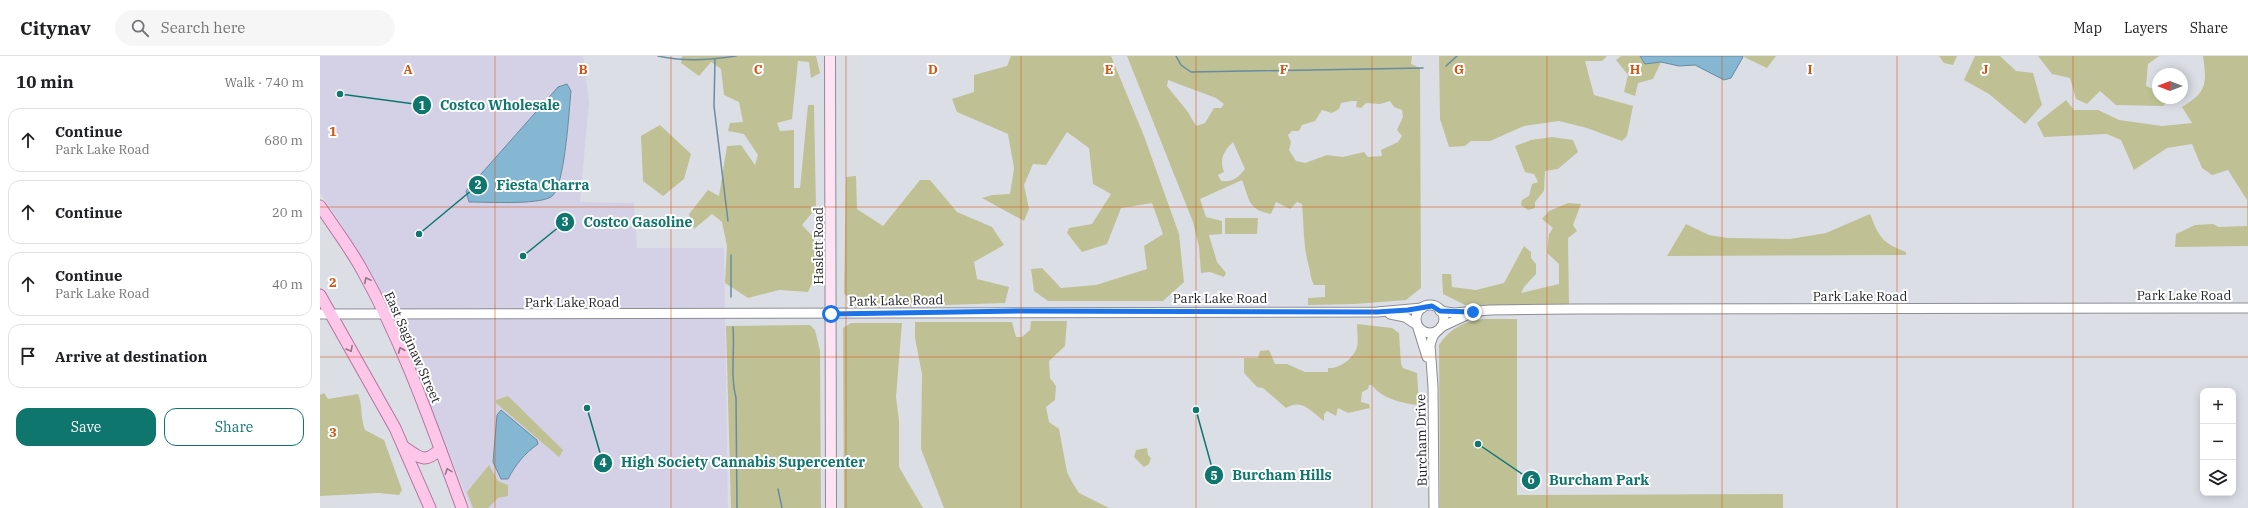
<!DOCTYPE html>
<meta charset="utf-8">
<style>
body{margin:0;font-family:"IBM Plex Serif",serif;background:#f6f6f6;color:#202124}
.controls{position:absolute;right:12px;bottom:12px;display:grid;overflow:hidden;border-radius:8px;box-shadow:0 2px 10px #0003}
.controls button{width:36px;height:36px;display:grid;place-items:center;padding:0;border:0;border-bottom:1px solid #e0e0e0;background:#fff;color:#202124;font:20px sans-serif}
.compass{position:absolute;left:1832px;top:12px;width:36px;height:36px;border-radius:50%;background:#fff;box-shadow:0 2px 10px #0003;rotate:270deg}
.stop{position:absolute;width:12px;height:12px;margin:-9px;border:3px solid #1a73e8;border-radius:50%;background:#fff}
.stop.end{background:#1a73e8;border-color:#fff;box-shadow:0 1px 4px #0008}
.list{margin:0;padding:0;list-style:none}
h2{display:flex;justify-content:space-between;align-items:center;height:52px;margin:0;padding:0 16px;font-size:17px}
h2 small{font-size:13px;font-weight:400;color:#757577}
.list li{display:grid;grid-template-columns:26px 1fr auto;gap:12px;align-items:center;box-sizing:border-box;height:64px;margin:0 8px 8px;padding:0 8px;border:1px solid #e0e0e0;border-radius:12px}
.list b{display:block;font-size:15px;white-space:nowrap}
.list p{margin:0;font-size:13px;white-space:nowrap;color:#757577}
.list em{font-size:13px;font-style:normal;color:#757577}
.actions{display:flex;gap:8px;padding:12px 16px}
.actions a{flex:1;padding:9px 0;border:1px solid #0f766e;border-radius:12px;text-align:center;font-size:14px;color:#0f766e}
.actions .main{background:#0f766e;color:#fff}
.icon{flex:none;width:22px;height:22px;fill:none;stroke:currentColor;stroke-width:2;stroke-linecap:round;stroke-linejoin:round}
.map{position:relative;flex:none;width:1928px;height:452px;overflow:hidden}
header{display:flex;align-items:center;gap:24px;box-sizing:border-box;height:56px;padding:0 20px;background:#fff;border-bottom:1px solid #e0e0e0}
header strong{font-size:19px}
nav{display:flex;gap:22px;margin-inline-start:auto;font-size:14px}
.search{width:280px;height:36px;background:#f6f6f6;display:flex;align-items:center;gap:10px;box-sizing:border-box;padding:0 14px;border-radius:22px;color:#757577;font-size:15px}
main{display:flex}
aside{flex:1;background:#fff}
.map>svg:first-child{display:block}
.commercial{fill:#d4d1e7}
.green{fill:#bfc195;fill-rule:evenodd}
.water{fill:#85b7d2;stroke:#688b9f}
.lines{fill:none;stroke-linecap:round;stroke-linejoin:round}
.stream{stroke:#688b9f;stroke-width:1.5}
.tertiary-casing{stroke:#8c8d95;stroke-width:11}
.secondary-casing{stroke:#8c8d95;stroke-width:12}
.primary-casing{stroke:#b1759d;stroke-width:13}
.tertiary{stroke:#fff;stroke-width:9}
.secondary{stroke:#ffe3f4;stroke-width:10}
.primary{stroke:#fec7ea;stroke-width:11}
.oneway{stroke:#907688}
.route{stroke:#1a73e8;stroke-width:5}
.grid{fill:none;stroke:#d4540f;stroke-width:1;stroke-opacity:0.55}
.labels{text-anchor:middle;stroke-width:4;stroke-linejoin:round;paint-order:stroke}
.street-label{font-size:13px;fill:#232427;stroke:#fff}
.grid-label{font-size:13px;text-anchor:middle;font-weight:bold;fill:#d4540f;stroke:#fff;stroke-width:4;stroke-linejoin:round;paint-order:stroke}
.leader{fill:none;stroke:#0f766e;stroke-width:1.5}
.callout-dot{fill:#0f766e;stroke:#fff;stroke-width:1.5}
.mark-label{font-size:12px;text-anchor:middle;font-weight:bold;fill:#fff}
.callout-label{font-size:14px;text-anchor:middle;font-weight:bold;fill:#0f766e;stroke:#fff;stroke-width:4;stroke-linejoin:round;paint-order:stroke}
</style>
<header>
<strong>Citynav</strong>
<div class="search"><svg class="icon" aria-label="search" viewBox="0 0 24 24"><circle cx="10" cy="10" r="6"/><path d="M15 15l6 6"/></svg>Search here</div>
<nav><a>Map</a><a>Layers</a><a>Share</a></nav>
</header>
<main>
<aside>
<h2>10 min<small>Walk · 740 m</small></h2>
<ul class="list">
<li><svg class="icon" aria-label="ahead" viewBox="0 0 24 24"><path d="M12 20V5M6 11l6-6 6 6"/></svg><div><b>Continue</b><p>Park Lake Road</p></div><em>680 m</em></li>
<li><svg class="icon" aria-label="ahead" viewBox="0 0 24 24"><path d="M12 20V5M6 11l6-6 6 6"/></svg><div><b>Continue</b></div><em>20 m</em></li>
<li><svg class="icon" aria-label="ahead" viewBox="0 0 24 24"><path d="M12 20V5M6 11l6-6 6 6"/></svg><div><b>Continue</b><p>Park Lake Road</p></div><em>40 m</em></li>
<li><svg class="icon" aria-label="arrive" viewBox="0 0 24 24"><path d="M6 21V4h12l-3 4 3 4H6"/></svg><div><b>Arrive at destination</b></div></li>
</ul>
<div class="actions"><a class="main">Save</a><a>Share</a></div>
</aside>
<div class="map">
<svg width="1928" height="452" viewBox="0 0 1928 452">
<rect width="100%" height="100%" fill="#dcdee6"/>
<path class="commercial" d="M 0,0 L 263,0 L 269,46 L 260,146 L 314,147 L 317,192 L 404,192 L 408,452 L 151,452 L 83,280 L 20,166 L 0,137 Z"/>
<g class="green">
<path d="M 362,0 L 496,0 L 500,17 L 491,22 L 489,6 L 478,5 L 472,63 L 457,67 L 460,75 L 474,74 L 474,132 L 480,132 L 488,49 L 494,49 L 496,152 L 482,169 L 496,184 L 498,213 L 488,236 L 459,234 L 428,242 L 405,227 L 407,190 L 402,166 L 392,158 L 374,173 L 369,158 L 388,134 L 399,140 L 407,90 L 421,89 L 435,109 L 438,99 L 424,78 L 408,75 L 410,67 L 423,66 L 419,46 L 404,39 L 401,13 L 391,6 L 379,20 L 361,7 Z"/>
<path d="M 691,0 L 791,0 L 824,80 L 859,178 L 864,226 L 843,245 L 728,245 L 714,235 L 711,213 L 722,212 L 741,232 L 776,229 L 827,213 L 824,190 L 843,178 L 832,147 L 801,152 L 787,188 L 762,196 L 747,177 L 749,172 L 772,168 L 791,138 L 773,128 L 769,92 L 747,76 L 726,109 L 713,108 L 704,129 L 709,153 L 704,165 L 662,142 L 672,139 L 690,138 L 694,112 L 688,78 L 637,56 L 632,43 L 654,36 L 654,19 L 687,10 Z"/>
<path d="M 807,0 L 1092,0 L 1091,8 L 1100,12 L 1101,232 L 1086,244 L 1035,248 L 988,249 L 988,242 L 1005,241 L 1005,229 L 994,229 C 990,222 991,218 989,211 C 983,190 984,170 982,148 L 977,146 L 970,153 L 956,146 L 951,158 C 927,153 930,144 922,124 L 880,143 L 886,161 L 902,165 L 902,178 L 889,179 L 897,206 L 906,217 L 904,221 L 890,216 L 881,217 L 879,191 L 873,166 ZM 848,24 L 896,42 L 904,48 L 901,52 L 894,52 L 885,67 L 876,70 L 868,56 L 847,30 ZM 1032,45 L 1037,45 L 1036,51 L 1041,52 L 1046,47 L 1060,48 L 1070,45 L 1074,51 L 1082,54 L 1083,61 L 1077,74 L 1082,80 L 1078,86 L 1061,94 L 1062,100 L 1048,101 L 1044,96 L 1023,101 L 1007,99 L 985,107 L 976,105 L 969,94 L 971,86 L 968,79 L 972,75 L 979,75 L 982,69 L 995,65 L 1002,54 L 1012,57 L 1019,53 L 1021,47 ZM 913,86 L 925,113 C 918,122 913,126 901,125 L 898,119 L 904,116 C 899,103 904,95 913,86 Z"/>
<path d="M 1119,0 L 1287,0 L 1282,5 L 1265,5 L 1274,39 L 1313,50 L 1307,80 L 1302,85 L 1267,72 L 1239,65 L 1204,70 L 1170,85 L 1151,85 L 1145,90 L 1129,91 L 1120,63 Z"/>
<path d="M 1301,0 L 1320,0 L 1325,8 L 1341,6 L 1333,23 L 1318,27 L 1315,40 L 1304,36 L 1308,19 L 1296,4 Z"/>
<path d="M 1422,0 L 1456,0 L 1447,12 Z"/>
<path d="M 1619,0 L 1637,0 L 1633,9 L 1624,7 Z"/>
<path d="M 1655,0 L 1680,0 L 1696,15 L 1713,17 L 1722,49 L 1705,68 L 1669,38 L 1644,24 Z"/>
<path d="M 1718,0 L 1839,0 L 1828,8 L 1826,30 L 1838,35 L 1838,42 L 1851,42 L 1843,50 L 1796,49 L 1780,35 L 1767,48 L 1756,43 L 1750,22 L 1732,18 Z"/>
<path d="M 1883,0 L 1928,0 L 1928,190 L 1855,191 L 1856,178 L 1875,169 L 1893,168 L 1899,171 L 1927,170 L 1927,144 L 1908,114 L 1892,119 L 1882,112 L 1872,88 L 1847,92 L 1814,114 L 1801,84 L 1787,78 L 1724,81 L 1717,67 L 1746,44 L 1754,54 L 1778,54 L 1799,64 L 1842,70 L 1872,67 L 1862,51 C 1887,36 1887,28 1883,0 Z"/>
<path d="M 340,69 L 371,98 L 364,123 L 343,140 L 323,125 L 321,80 Z"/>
<path d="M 1232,81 L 1253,84 L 1258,96 L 1238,113 L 1225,115 L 1224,135 L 1215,146 L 1215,152 L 1208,154 L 1201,149 L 1202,144 L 1209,140 L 1212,128 L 1218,126 L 1214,118 L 1205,116 L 1195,90 L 1211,84 Z"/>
<path d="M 536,120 L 537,153 L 563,170 L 600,124 L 610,124 L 637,156 L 672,171 L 684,189 L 654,206 L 657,223 L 689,231 L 685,247 L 537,252 L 524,237 L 526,121 Z"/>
<path d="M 1248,147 L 1261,148 L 1253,169 L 1257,175 L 1248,182 L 1249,249 L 1145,249 L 1123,238 L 1122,218 L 1131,218 L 1132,231 L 1156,234 L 1184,227 L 1204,190 L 1211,196 L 1211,202 L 1216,208 L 1216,218 L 1204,231 L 1201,237 L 1239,228 L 1239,208 L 1227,197 L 1229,178 L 1233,172 L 1222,163 L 1229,155 Z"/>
<path d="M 1550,158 C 1559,181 1562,187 1586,196 L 1586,199 L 1347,200 L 1366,168 L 1389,179 L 1408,182 L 1470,183 L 1506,177 Z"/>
<path d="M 905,162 L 938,162 L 937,178 L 905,178 Z"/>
<path d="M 1164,263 L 1197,263 L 1197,439 L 1463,438 L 1463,452 L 1120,452 L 1119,289 C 1130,272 1145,265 1164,263 Z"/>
<path d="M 711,265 L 747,265 L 745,290 L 729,305 L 730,322 L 736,330 L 735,344 L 726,351 L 729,366 L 739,373 L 747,416 L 752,426 L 759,437 L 789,452 L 624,452 L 601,393 L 602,318 L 595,282 L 595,266 L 692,266 L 696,281 L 702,281 L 710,274 Z"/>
<path d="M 531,267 L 582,267 L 576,341 L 579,365 L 579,411 L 603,452 L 524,452 L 523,272 Z"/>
<path d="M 1037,268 L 1072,272 L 1079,277 L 1081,308 L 1083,312 L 1097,317 L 1099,349 C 1084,348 1060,342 1052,329 L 1049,329 L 1048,333 L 1042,336 L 1041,346 L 1049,348 L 1050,352 L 1028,357 L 1018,352 L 1016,360 L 1007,355 L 1004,358 L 1004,365 C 991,356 983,342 966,352 L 943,332 L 937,331 L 924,317 L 924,302 L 938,302 L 940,295 L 949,294 L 955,308 L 967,308 L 985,316 L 1008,316 L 1008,312 C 1019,313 1031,304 1036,294 C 1039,288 1037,276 1037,268 Z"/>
<path d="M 490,269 L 495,274 L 500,295 L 501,452 L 411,452 L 406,270 Z"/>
<path d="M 4,337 L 8,343 L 38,338 C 43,350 40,362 45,374 L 64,384 L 82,434 L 79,439 L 59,437 L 0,440 L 0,339 Z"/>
<path d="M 188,340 L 243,394 L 239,401 L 176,347 L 176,344 Z"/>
<path d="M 827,392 L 828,399 L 831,402 L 829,408 L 824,411 L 814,401 L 816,394 Z"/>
<path d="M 169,409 L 178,425 L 188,429 L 188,440 L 178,442 L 168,452 L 153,452 L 147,436 Z"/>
</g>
<g class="water">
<path d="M 1320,0 L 1422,0 L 1423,1 L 1411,22 L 1404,24 L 1375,9 L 1359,10 L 1341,6 L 1325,8 Z"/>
<path d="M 247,28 L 251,35 C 249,53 245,133 231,141 C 217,149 168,146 149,146 L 146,135 L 238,31 Z"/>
<path d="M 181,354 L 217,384 L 218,388 C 204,398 196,408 188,423 L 181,423 L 173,406 L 177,359 Z"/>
</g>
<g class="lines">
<g class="stream">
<path d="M 338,0 C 364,6 391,4 416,0"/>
<path d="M 856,0 L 861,9 L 871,16 L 1103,12"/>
<path d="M 395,3 L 394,50 L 408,165"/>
<path d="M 1126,10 L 1137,0"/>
<path d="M 411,199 L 411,241"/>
<path d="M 413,271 C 415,296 410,319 416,342 L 417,452"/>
<path d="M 458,433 L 462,452"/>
</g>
<g class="tertiary-casing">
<g id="tertiary">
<circle cx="1110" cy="263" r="14"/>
<path d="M 1120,255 L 1134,257 L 1170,254 L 1255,253 L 1928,252"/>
<path d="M 0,258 L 1057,256 L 1102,252"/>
<path d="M 1070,258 L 1085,261 L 1097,269"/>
<path d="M 1121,271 L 1149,258"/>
<path d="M 1098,272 L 1107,301"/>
<path d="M 1114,452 L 1113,331 L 1110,289 L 1113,280 L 1117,275"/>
</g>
</g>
<g class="secondary-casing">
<path id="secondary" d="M 510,0 L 511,452"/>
</g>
<g class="primary-casing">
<g id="primary">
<path d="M 0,150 C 14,171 30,192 42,214 C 84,289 112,371 142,452"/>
<path d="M 0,239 L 75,372 L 110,452"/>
<path d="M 84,391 C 100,402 105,408 120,393"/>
</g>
</g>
<use href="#tertiary" class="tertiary"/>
<use href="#secondary" class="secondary"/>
<use href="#primary" class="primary"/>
</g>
<defs><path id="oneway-chevron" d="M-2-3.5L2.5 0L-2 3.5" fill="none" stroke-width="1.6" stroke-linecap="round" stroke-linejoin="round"/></defs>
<g class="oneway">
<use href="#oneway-chevron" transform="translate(47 224) rotate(-117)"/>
<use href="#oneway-chevron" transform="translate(30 293) rotate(61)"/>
<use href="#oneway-chevron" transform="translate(81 294) rotate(-113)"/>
<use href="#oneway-chevron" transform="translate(128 415) rotate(-110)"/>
</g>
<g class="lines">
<path class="route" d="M 511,258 L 700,255 L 1057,256 L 1088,254 L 1112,250 L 1120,255 L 1153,256"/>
</g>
<path class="grid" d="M 175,0 L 175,452M 351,0 L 351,452M 526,0 L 526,452M 701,0 L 701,452M 876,0 L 876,452M 1052,0 L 1052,452M 1227,0 L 1227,452M 1402,0 L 1402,452M 1577,0 L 1577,452M 1753,0 L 1753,452M 0,151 L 1928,151M 0,301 L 1928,301"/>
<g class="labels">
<g class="street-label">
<text transform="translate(498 190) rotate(-90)" y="5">Haslett Road</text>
<text x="1864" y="244">Park Lake Road</text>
<text x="1540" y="245">Park Lake Road</text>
<text x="900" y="247">Park Lake Road</text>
<text transform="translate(576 244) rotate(-1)" y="5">Park Lake Road</text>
<text x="252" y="251">Park Lake Road</text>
<text transform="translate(93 291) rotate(66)" y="5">East Saginaw Street</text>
<text transform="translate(1101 384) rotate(-91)" y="5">Burcham Drive</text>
</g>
</g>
<g class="grid-label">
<text x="88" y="18">A</text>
<text x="263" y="18">B</text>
<text x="438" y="18">C</text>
<text x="613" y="18">D</text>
<text x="789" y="18">E</text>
<text x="964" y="18">F</text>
<text x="1139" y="18">G</text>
<text x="1315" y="18">H</text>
<text x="1490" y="18">I</text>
<text x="1665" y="18">J</text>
<text x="13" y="80">1</text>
<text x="13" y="231">2</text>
<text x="13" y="381">3</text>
</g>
<path class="leader" d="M20 38L102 49M99 178L158 129M203 200L245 166M267 352L283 407M876 354L894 419M1158 388L1211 424"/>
<g class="callout-dot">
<circle cx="20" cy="38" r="4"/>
<circle cx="99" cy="178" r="4"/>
<circle cx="203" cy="200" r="4"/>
<circle cx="267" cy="352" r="4"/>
<circle cx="876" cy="354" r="4"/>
<circle cx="1158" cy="388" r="4"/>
<circle cx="102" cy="49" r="10"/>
<circle cx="158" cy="129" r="10"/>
<circle cx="245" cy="166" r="10"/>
<circle cx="283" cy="407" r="10"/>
<circle cx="894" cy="419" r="10"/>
<circle cx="1211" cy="424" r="10"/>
</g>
<g class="mark-label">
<text x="102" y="54">1</text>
<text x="158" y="133">2</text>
<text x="245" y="170">3</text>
<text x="283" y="411">4</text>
<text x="894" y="424">5</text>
<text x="1211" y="428">6</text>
</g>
<g class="callout-label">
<text x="180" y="54">Costco Wholesale</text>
<text x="223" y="134">Fiesta Charra</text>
<text x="318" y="171">Costco Gasoline</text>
<text x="423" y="411">High Society Cannabis Supercenter</text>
<text x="962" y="424">Burcham Hills</text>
<text x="1279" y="429">Burcham Park</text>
</g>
</svg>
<div class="controls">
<button>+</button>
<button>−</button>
<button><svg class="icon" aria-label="layers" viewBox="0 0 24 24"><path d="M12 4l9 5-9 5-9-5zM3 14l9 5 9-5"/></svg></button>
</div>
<svg class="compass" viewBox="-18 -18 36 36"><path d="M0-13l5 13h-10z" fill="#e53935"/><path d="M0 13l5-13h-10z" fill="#757577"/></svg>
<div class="stop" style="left:511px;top:258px"></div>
<div class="stop end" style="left:1153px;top:256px"></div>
</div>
</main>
